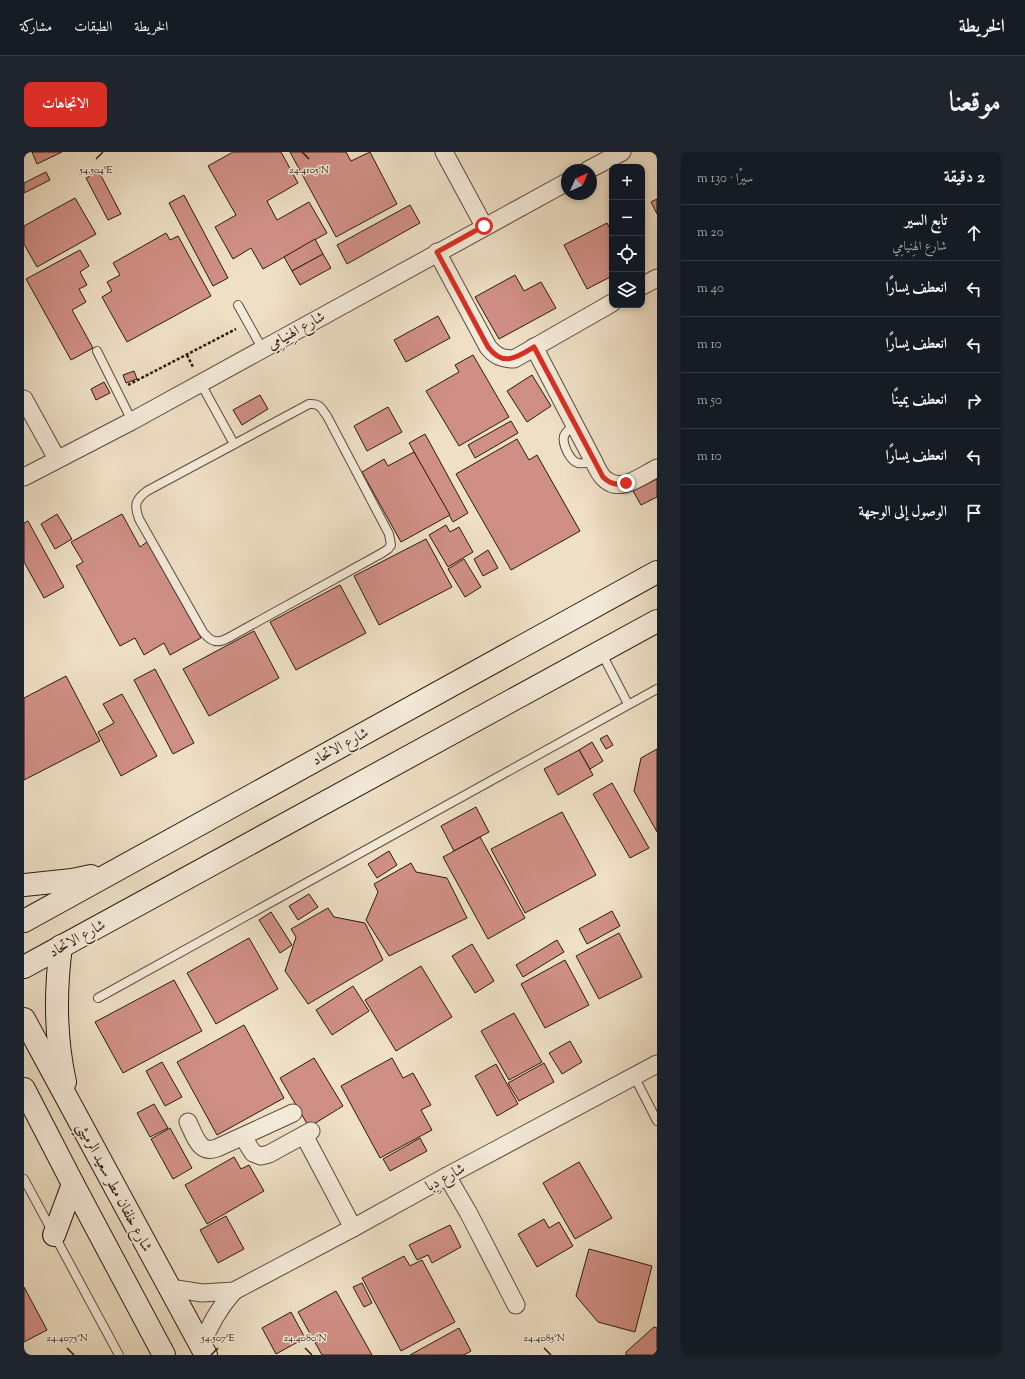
<!DOCTYPE html>
<html lang="ar">
<meta charset="utf-8">
<style>
body{margin:0;font-family:"Sorts Mill Goudy",Amiri,serif;background:#20242c;color:#f1f3f6;direction:rtl}
.controls{position:absolute;right:12px;top:12px;display:grid;overflow:hidden;border-radius:8px;box-shadow:0 2px 6px #0003}
.controls button{width:36px;height:36px;display:grid;place-items:center;padding:0;border:0;border-bottom:1px solid #363941;background:#171b24;color:#f1f3f6;font:20px sans-serif}
.compass{position:absolute;left:537px;top:12px;width:36px;height:36px;border-radius:50%;background:#171b24;box-shadow:0 2px 6px #0003;rotate:45deg}
.stop{position:absolute;width:12px;height:12px;margin:-9px;border:3px solid #d93025;border-radius:50%;background:#fff}
.stop.end{background:#d93025;border-color:#fff;box-shadow:0 1px 4px #0008}
.list{margin:0;padding:0;list-style:none}
h2{display:flex;justify-content:space-between;align-items:center;height:52px;margin:0;padding:0 16px;font-size:17px}
h2 small{font-size:13px;font-weight:400;color:#9ea1a6}
.list li{display:grid;grid-template-columns:26px 1fr auto;gap:12px;align-items:center;box-sizing:border-box;height:56px;padding:0 16px;border-top:1px solid #363941}
.list b{display:block;font-size:15px;white-space:nowrap}
.list p{margin:0;font-size:13px;white-space:nowrap;color:#9ea1a6}
.list em{font-size:13px;font-style:normal;color:#9ea1a6}
.icon{flex:none;width:22px;height:22px;fill:none;stroke:currentColor;stroke-width:2;stroke-linecap:round;stroke-linejoin:round}
.map{position:relative;flex:none;width:633px;height:1203px;overflow:hidden;direction:ltr;border-radius:8px}
header{display:flex;align-items:center;gap:24px;box-sizing:border-box;height:56px;padding:0 20px;background:#171b24;border-bottom:1px solid #363941}
header strong{font-size:19px}
nav{display:flex;gap:22px;margin-inline-start:auto;font-size:14px}
.intro{display:flex;align-items:center;justify-content:space-between;box-sizing:border-box;height:96px;padding:0 24px}
h1{margin:0;font-size:28px}
.button{padding:10px 18px;border-radius:8px;background:#d93025;color:#fff;font-size:14px;font-weight:700}
main{display:flex;gap:24px;padding:0 24px}
aside{flex:1;background:#171b24;border-radius:8px;box-shadow:0 2px 6px #0003}
.map>svg:first-child{display:block}
.building{fill:#d08f86;stroke:#2a1b0e}
.lines{fill:none;stroke-linecap:round;stroke-linejoin:round}
.lane-casing{stroke:#5b4c3c;stroke-width:10}
.street-casing{stroke:#5b4c3c;stroke-width:19}
.secondary-casing{stroke:#2a1b0e;stroke-width:24}
.path{stroke:#2a1b0e;stroke-width:2.5;stroke-dasharray:3 2;stroke-linecap:butt}
.lane{stroke:#f4ead9;stroke-width:8}
.street{stroke:#f4ead9;stroke-width:17}
.secondary{stroke:#f4ead9;stroke-width:22}
.route{stroke:#d93025;stroke-width:5}
.ticks{fill:none;stroke:#2a1b0e;stroke-width:1.5}
.labels{text-anchor:middle;stroke-width:3;stroke-linejoin:round;paint-order:stroke}
.street-label{font-size:15px;fill:#2a1b0e;stroke:#f4ead9}
.ticks-label{font-size:10px;text-anchor:middle;fill:#2a1b0e;stroke:#f4ead9;stroke-width:3;stroke-linejoin:round;paint-order:stroke}
</style>
<header>
<strong>الخريطة</strong>
<nav><a>الخريطة</a><a>الطبقات</a><a>مشاركة</a></nav>
</header>
<div class="intro"><h1>موقعنا</h1><a class="button">الاتجاهات</a></div>
<main>
<aside>
<h2>2 دقيقة<small>سيرًا · 130 m</small></h2>
<ul class="list">
<li><svg class="icon" aria-label="ahead" viewBox="0 0 24 24"><path d="M12 20V5M6 11l6-6 6 6"/></svg><div><b>تابع السير</b><p>شارع الهِنيامِي</p></div><em>20 m</em></li>
<li><svg class="icon" aria-label="left" viewBox="0 0 24 24"><path d="M17 20v-9H6M10 6l-5 5 5 5"/></svg><div><b>انعطف يسارًا</b></div><em>40 m</em></li>
<li><svg class="icon" aria-label="left" viewBox="0 0 24 24"><path d="M17 20v-9H6M10 6l-5 5 5 5"/></svg><div><b>انعطف يسارًا</b></div><em>10 m</em></li>
<li><svg class="icon" aria-label="right" viewBox="0 0 24 24"><path d="M7 20v-9h11M14 6l5 5-5 5"/></svg><div><b>انعطف يمينًا</b></div><em>50 m</em></li>
<li><svg class="icon" aria-label="left" viewBox="0 0 24 24"><path d="M17 20v-9H6M10 6l-5 5 5 5"/></svg><div><b>انعطف يسارًا</b></div><em>10 m</em></li>
<li><svg class="icon" aria-label="arrive" viewBox="0 0 24 24"><path d="M6 21V4h12l-3 4 3 4H6"/></svg><div><b>الوصول إلى الوجهة</b></div></li>
</ul>
</aside>
<div class="map">
<svg width="633" height="1203" viewBox="0 0 633 1203">
<rect width="100%" height="100%" fill="#eedfc5"/>
<filter id="stains"><feTurbulence type="fractalNoise" baseFrequency=".005" numOctaves="4"/><feColorMatrix values="0 0 0 0 .2 0 0 0 0 .09 0 0 0 0 .02 0 0 0 .5 -.17"/></filter>
<radialGradient id="worn" r=".72"><stop offset=".6" stop-color="#630" stop-opacity="0"/><stop offset="1" stop-color="#630" stop-opacity=".3"/></radialGradient>
<g class="building">
<path d="M 8,0 L 38,0 L 13,12 Z"/>
<path d="M 209,0 L 257,0 L 274,31 L 243,49 L 253,68 L 285,50 L 303,81 L 239,117 L 227,96 L 209,107 L 191,75 L 212,63 L 184,14 Z"/>
<path d="M 266,0 L 322,0 L 327,9 L 346,0 L 373,52 L 312,85 Z"/>
<path d="M 22,20 L 26,28 L 0,41 L 0,31 Z"/>
<path d="M 75,20 L 97,62 L 84,68 L 62,26 Z"/>
<path d="M 160,43 L 204,126 L 189,134 L 145,51 Z"/>
<path d="M 51,46 L 72,82 L 13,115 L 0,92 L 0,74 Z"/>
<path d="M 633,47 L 633,62 L 627,50 Z"/>
<path d="M 386,53 L 396,71 L 323,112 L 313,93 Z"/>
<path d="M 583,71 L 588,81 L 588,124 L 563,137 L 540,93 Z"/>
<path d="M 142,81 L 146,88 L 154,84 L 187,144 L 103,190 L 78,145 L 88,139 L 83,130 L 96,123 L 89,111 Z"/>
<path d="M 291,87 L 299,102 L 268,119 L 260,105 Z"/>
<path d="M 56,98 L 65,114 L 56,120 L 63,133 L 55,137 L 62,150 L 48,158 L 69,196 L 47,208 L 2,127 Z"/>
<path d="M 299,102 L 307,116 L 276,133 L 268,119 Z"/>
<path d="M 491,123 L 500,139 L 517,130 L 532,156 L 475,187 L 451,145 Z"/>
<path d="M 414,164 L 426,186 L 382,210 L 370,188 Z"/>
<path d="M 449,203 L 485,265 L 435,294 L 402,239 L 435,220 L 431,213 Z"/>
<path d="M 110,219 L 113,227 L 102,231 L 99,223 Z"/>
<path d="M 508,223 L 527,254 L 503,270 L 483,239 Z"/>
<path d="M 80,230 L 86,241 L 72,248 L 67,237 Z"/>
<path d="M 236,243 L 244,257 L 218,273 L 209,258 Z"/>
<path d="M 364,255 L 378,280 L 343,299 L 330,274 Z"/>
<path d="M 487,269 L 494,281 L 451,306 L 444,293 Z"/>
<path d="M 401,282 L 444,361 L 429,370 L 385,291 Z"/>
<path d="M 493,287 L 505,308 L 513,303 L 556,379 L 487,418 L 432,322 Z"/>
<path d="M 390,300 L 426,363 L 377,390 L 338,320 L 360,307 L 364,314 Z"/>
<path d="M 633,327 L 633,345 L 617,353 L 609,339 Z"/>
<path d="M 33,362 L 48,387 L 31,397 L 17,372 Z"/>
<path d="M 98,362 L 116,395 L 123,390 L 177,486 L 146,503 L 140,491 L 120,503 L 111,486 L 96,494 L 52,414 L 59,410 L 47,390 Z"/>
<path d="M 4,369 L 40,435 L 20,446 L 0,410 L 0,371 Z"/>
<path d="M 422,373 L 426,380 L 435,375 L 449,400 L 424,415 L 405,383 Z"/>
<path d="M 402,387 L 428,435 L 355,473 L 330,424 Z"/>
<path d="M 464,398 L 474,416 L 459,424 L 450,407 Z"/>
<path d="M 440,407 L 457,435 L 441,445 L 424,417 Z"/>
<path d="M 316,433 L 342,481 L 272,518 L 246,470 Z"/>
<path d="M 230,479 L 255,526 L 185,564 L 159,517 Z"/>
<path d="M 131,517 L 170,591 L 149,602 L 110,528 Z"/>
<path d="M 42,524 L 76,589 L 0,628 L 0,546 Z"/>
<path d="M 98,542 L 133,604 L 97,624 L 74,580 L 90,571 L 79,552 Z"/>
<path d="M 583,583 L 589,593 L 582,597 L 576,587 Z"/>
<path d="M 568,590 L 579,609 L 566,617 L 555,598 Z"/>
<path d="M 633,597 L 633,680 L 610,639 L 617,606 Z"/>
<path d="M 555,598 L 569,623 L 534,643 L 520,617 Z"/>
<path d="M 588,631 L 625,696 L 606,706 L 569,642 Z"/>
<path d="M 452,655 L 465,680 L 430,699 L 417,674 Z"/>
<path d="M 538,660 L 572,723 L 501,761 L 467,697 Z"/>
<path d="M 456,685 L 501,766 L 464,787 L 419,705 Z"/>
<path d="M 365,699 L 373,713 L 353,726 L 344,712 Z"/>
<path d="M 387,711 L 392,720 L 423,726 L 443,766 L 365,804 L 342,768 L 354,740 L 350,732 Z"/>
<path d="M 285,742 L 294,755 L 274,768 L 265,754 Z"/>
<path d="M 304,756 L 310,765 L 341,771 L 359,808 L 284,852 L 261,819 L 272,785 L 267,777 Z"/>
<path d="M 588,759 L 596,774 L 563,792 L 555,777 Z"/>
<path d="M 247,760 L 268,793 L 256,801 L 235,768 Z"/>
<path d="M 595,781 L 618,825 L 575,847 L 552,804 Z"/>
<path d="M 225,786 L 254,837 L 192,872 L 163,821 Z"/>
<path d="M 533,788 L 540,800 L 499,825 L 492,813 Z"/>
<path d="M 448,792 L 470,829 L 451,841 L 428,804 Z"/>
<path d="M 541,808 L 565,853 L 521,876 L 497,832 Z"/>
<path d="M 397,814 L 428,865 L 372,899 L 341,848 Z"/>
<path d="M 150,828 L 178,879 L 99,921 L 71,870 Z"/>
<path d="M 329,834 L 345,859 L 308,883 L 292,858 Z"/>
<path d="M 490,861 L 518,910 L 485,928 L 457,879 Z"/>
<path d="M 220,873 L 260,946 L 193,983 L 153,910 Z"/>
<path d="M 546,889 L 558,910 L 538,922 L 525,901 Z"/>
<path d="M 290,906 L 319,954 L 285,975 L 256,926 Z"/>
<path d="M 368,906 L 379,926 L 389,921 L 407,953 L 397,958 L 408,978 L 356,1006 L 317,934 Z"/>
<path d="M 138,910 L 158,945 L 141,954 L 122,919 Z"/>
<path d="M 520,911 L 530,930 L 495,949 L 484,931 Z"/>
<path d="M 472,912 L 494,952 L 473,964 L 451,924 Z"/>
<path d="M 130,952 L 144,976 L 126,985 L 113,961 Z"/>
<path d="M 146,976 L 168,1016 L 149,1027 L 127,987 Z"/>
<path d="M 396,986 L 403,999 L 366,1019 L 359,1007 Z"/>
<path d="M 210,1005 L 217,1017 L 225,1013 L 240,1039 L 183,1072 L 161,1033 Z"/>
<path d="M 555,1010 L 588,1066 L 551,1087 L 519,1031 Z"/>
<path d="M 202,1064 L 220,1097 L 194,1111 L 176,1078 Z"/>
<path d="M 520,1067 L 525,1076 L 535,1070 L 549,1094 L 513,1115 L 494,1082 Z"/>
<path d="M 426,1073 L 437,1095 L 408,1111 L 404,1103 L 393,1108 L 385,1093 Z"/>
<path d="M 565,1097 L 628,1114 L 611,1180 L 574,1170 L 552,1144 Z"/>
<path d="M 380,1104 L 386,1114 L 398,1108 L 431,1170 L 377,1199 L 338,1126 Z"/>
<path d="M 338,1131 L 348,1151 L 340,1155 L 329,1135 Z"/>
<path d="M 0,1135 L 23,1178 L 0,1190 Z"/>
<path d="M 312,1139 L 348,1203 L 298,1203 L 274,1160 Z"/>
<path d="M 267,1160 L 281,1186 L 252,1202 L 238,1176 Z"/>
<path d="M 630,1175 L 633,1176 L 633,1203 L 602,1203 L 602,1200 Z"/>
<path d="M 435,1176 L 447,1199 L 440,1203 L 386,1203 Z"/>
</g>
<g class="lines">
<g class="lane-casing">
<g id="lane">
<path d="M 214,153 L 238,196"/>
<path d="M 73,199 L 108,269"/>
<path d="M 176,230 L 210,292"/>
<path d="M 285,252 C 296,251 297,256 303,264 L 365,382 L 367,393 L 364,397 L 358,401 L 204,486 C 193,492 187,490 179,480 L 115,367 C 110,353 111,348 123,339 Z"/>
<path d="M 551,273 C 547,276 542,279 540,284 C 538,292 546,309 554,311 C 559,312 565,311 570,310"/>
<path d="M 577,500 L 604,552"/>
<path d="M 74,846 L 633,537"/>
<path d="M 610,924 L 633,969"/>
<path d="M 0,1027 L 95,1203"/>
</g>
</g>
<g class="street-casing">
<g id="street">
<path d="M 420,0 L 460,74"/>
<path d="M 564,18 L 598,0"/>
<path d="M 413,100 L 464,195 C 471,204 478,207 490,207 L 588,151"/>
<path d="M 618,134 L 633,126"/>
<path d="M 510,195 L 570,310 C 573,316 576,324 582,328 C 597,341 619,323 633,316"/>
<path d="M 0,247 L 33,307"/>
<path d="M 0,325 L 108,269 L 543,30"/>
<path d="M 164,970 C 170,982 175,1003 193,996 L 269,961"/>
<path d="M 280,983 L 329,1076"/>
<path d="M 219,985 L 229,1001 L 237,1004 L 245,1002 L 287,979"/>
<path d="M 423,1024 L 444,1060 L 492,1153"/>
<path d="M 146,1136 L 178,1141 L 210,1139 L 329,1076 L 423,1024 L 633,912"/>
<path d="M 177,1195 C 185,1173 195,1156 210,1139"/>
</g>
</g>
<g class="secondary-casing">
<g id="secondary">
<path d="M 0,733 L 48,728 L 67,724"/>
<path d="M 0,769 L 633,420"/>
<path d="M 37,794 C 31,840 31,885 41,930"/>
<path d="M 0,815 L 633,469"/>
<path d="M 0,867 L 182,1203"/>
<path d="M 0,937 L 49,1032 L 140,1203"/>
<path d="M 30,1083 L 49,1032"/>
</g>
</g>
<g class="path">
<path d="M 163,203 L 169,215"/>
<path d="M 104,233 L 212,177"/>
</g>
<use href="#lane" class="lane"/>
<use href="#street" class="street"/>
<use href="#secondary" class="secondary"/>
</g>
<g class="lines">
<path class="route" d="M 460,74 L 413,100 L 464,195 C 479,215 492,206 510,195 L 579,325 C 586,332 593,334 602,331"/>
</g>
<path class="ticks" d="M 278,0 L 285,7M 72,7 L 79,0M 43,1196 L 50,1203M 281,1196 L 288,1203M 520,1196 L 527,1203M 187,1203 L 194,1196"/>
<g class="labels">
<g class="street-label">
<text transform="translate(272 178) rotate(-29)" y="5">شارع الهِنيامِي</text>
<text transform="translate(316 594) rotate(-29)" y="5">شارع الاتحاد</text>
<text transform="translate(53 786) rotate(-29)" y="5">شارع الاتحاد</text>
<text transform="translate(421 1025) rotate(-29)" y="5">شارع دِبا</text>
<text transform="translate(91 1035) rotate(62)" y="5">شارع خلفان مطر سعيد الرميثي</text>
</g>
</g>
<g class="ticks-label">
<text x="72" y="21">54.504°E</text>
<text x="285" y="21">24.4105°N</text>
<text x="43" y="1189">24.4075°N</text>
<text x="194" y="1189">54.507°E</text>
<text x="281" y="1189">24.4080°N</text>
<text x="520" y="1189">24.4085°N</text>
</g>
<rect width="100%" height="100%" filter="url(#stains)"/>
<rect width="100%" height="100%" fill="url(#worn)"/>
</svg>
<div class="controls">
<button>+</button>
<button>−</button>
<button><svg class="icon" aria-label="locate" viewBox="0 0 24 24"><circle cx="12" cy="12" r="6"/><path d="M12 2v4M12 18v4M2 12h4M18 12h4"/></svg></button>
<button><svg class="icon" aria-label="layers" viewBox="0 0 24 24"><path d="M12 4l9 5-9 5-9-5zM3 14l9 5 9-5"/></svg></button>
</div>
<svg class="compass" viewBox="-18 -18 36 36"><path d="M0-13l5 13h-10z" fill="#e53935"/><path d="M0 13l5-13h-10z" fill="#9ea1a6"/></svg>
<div class="stop" style="left:460px;top:74px"></div>
<div class="stop end" style="left:602px;top:331px"></div>
</div>
</main>
